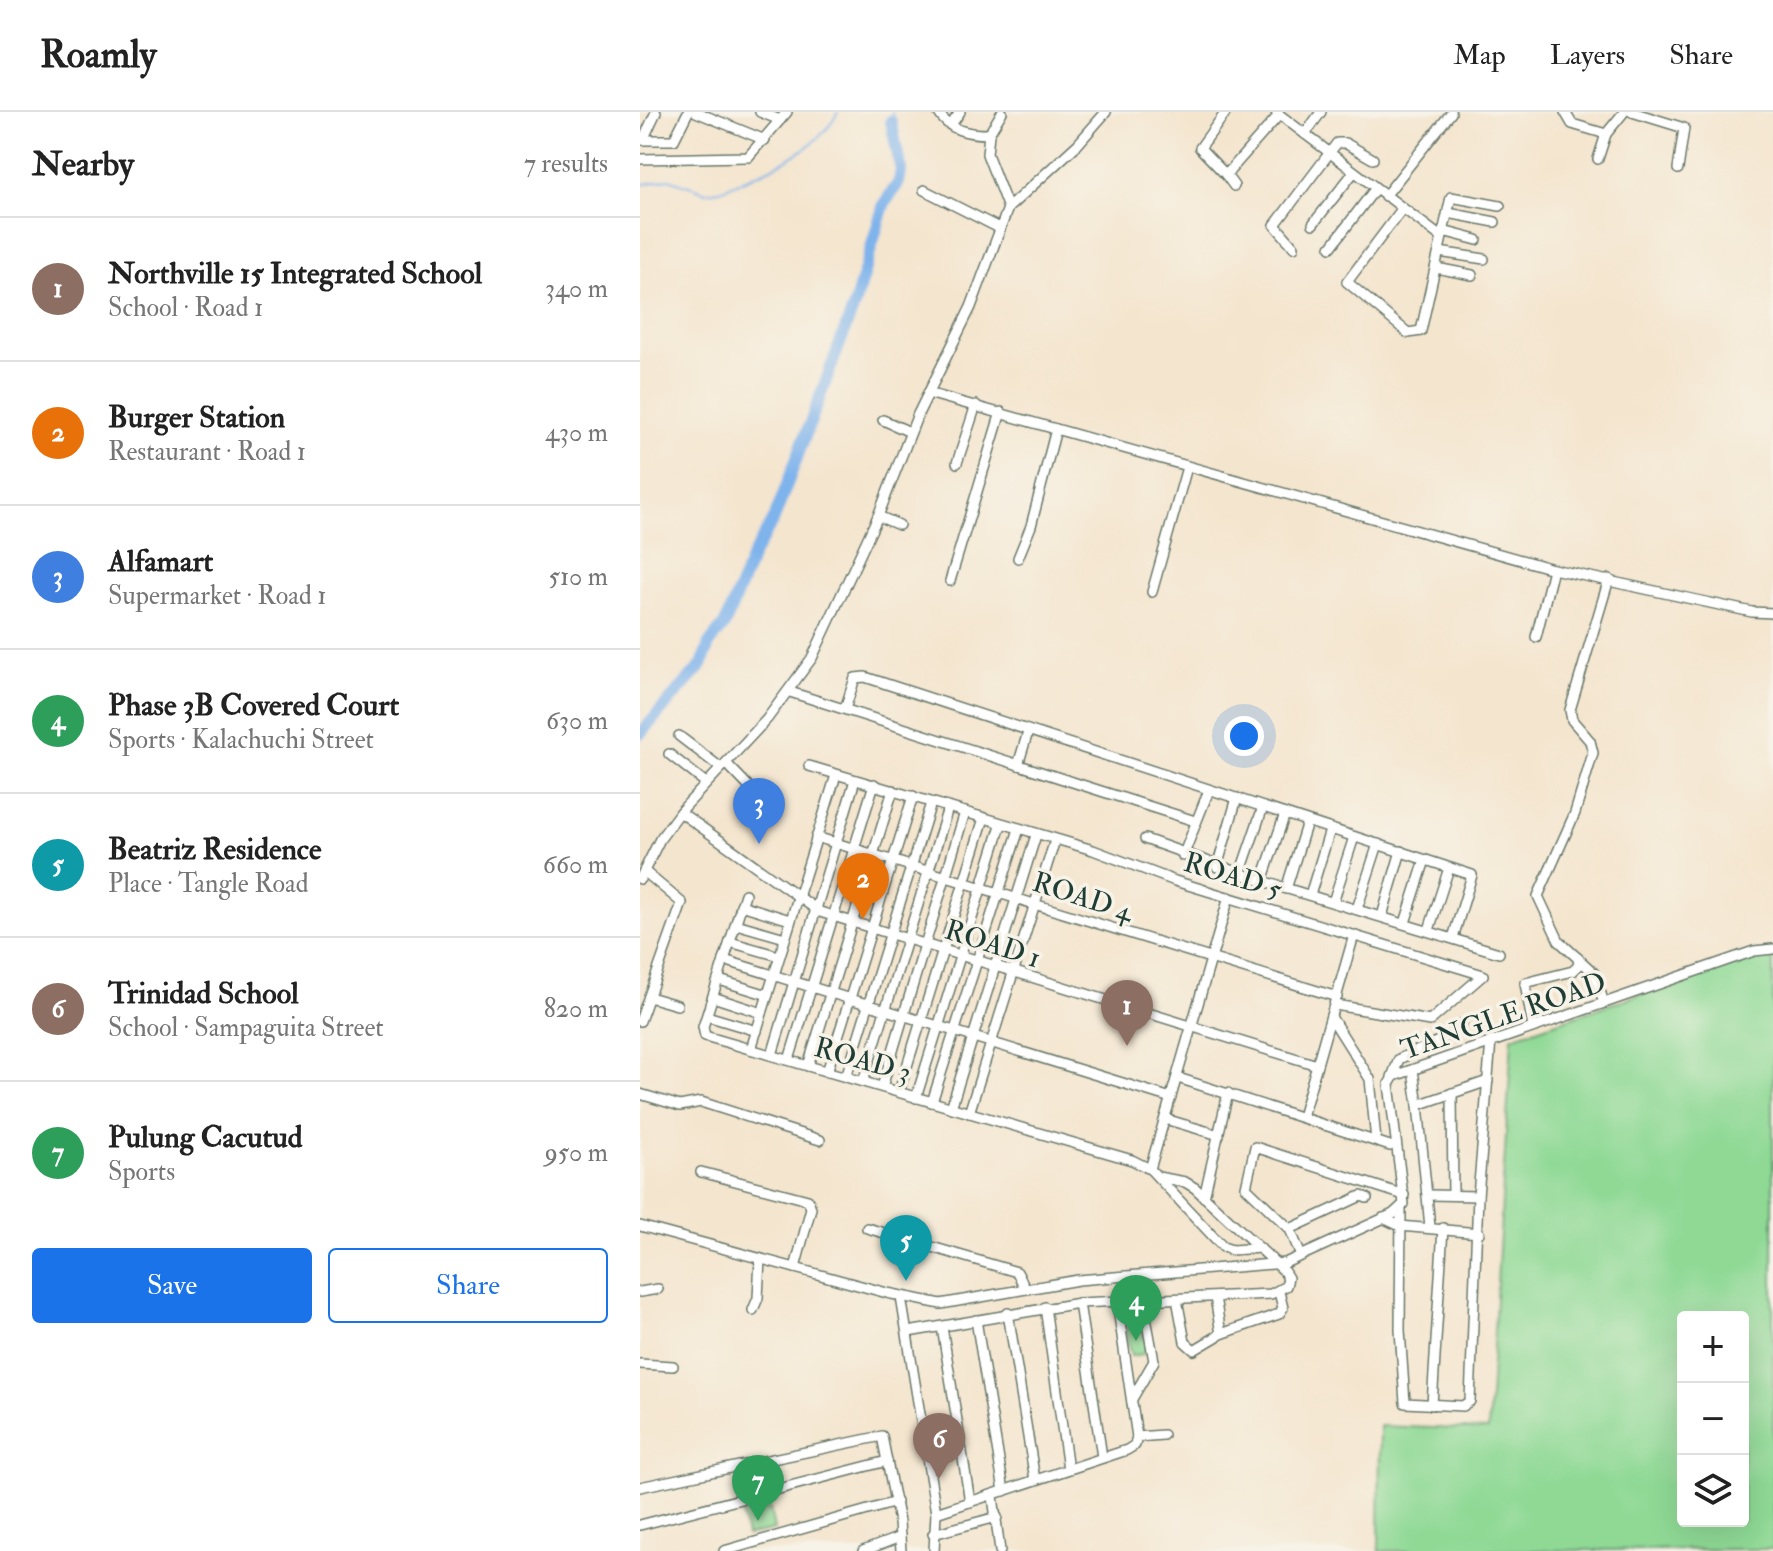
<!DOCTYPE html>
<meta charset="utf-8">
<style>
body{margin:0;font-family:"IM FELL Double Pica",serif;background:#f2f2f2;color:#222}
.controls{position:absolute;right:24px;bottom:24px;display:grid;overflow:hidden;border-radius:8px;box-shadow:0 8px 32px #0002}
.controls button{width:72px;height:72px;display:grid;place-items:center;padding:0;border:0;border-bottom:2px solid #e0e0e0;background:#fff;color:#222;font:40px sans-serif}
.you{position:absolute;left:604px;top:624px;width:28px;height:28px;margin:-20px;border:6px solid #fff;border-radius:50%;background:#1a73e8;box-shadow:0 0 0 12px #1a73e833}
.badge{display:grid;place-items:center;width:52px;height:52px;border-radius:50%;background:#1a73e8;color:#fff;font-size:26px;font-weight:700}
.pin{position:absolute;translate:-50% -66px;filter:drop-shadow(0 2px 4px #0008)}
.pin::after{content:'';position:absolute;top:42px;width:28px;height:24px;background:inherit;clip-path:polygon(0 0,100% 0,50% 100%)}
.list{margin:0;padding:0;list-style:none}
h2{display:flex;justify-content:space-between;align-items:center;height:104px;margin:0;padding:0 32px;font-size:34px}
h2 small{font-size:26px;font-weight:400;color:#767676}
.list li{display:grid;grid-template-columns:52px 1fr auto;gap:24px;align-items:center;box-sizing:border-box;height:144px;padding:0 32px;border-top:2px solid #e0e0e0}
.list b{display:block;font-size:30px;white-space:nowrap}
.list p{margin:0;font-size:26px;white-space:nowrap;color:#767676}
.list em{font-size:26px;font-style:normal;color:#767676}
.actions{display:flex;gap:16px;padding:24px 32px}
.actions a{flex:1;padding:18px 0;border:2px solid #1a73e8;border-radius:8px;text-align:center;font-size:28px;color:#1a73e8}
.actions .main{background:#1a73e8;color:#fff}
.icon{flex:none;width:44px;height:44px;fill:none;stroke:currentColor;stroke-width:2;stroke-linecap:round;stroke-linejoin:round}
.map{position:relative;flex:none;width:1133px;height:1439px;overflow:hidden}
header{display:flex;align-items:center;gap:48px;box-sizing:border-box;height:112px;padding:0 40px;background:#fff;border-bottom:2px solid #e0e0e0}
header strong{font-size:38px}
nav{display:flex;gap:44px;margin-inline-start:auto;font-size:28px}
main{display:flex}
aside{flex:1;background:#fff}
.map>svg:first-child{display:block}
.green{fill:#8fd995;stroke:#578b64;stroke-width:2;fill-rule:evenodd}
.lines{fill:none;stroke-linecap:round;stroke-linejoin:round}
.stream{stroke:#7eb3ec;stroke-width:2}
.river{stroke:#7eb3ec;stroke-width:12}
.minor-casing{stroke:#6a786a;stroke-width:12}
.minor{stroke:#fff;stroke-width:9}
.labels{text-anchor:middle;stroke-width:7;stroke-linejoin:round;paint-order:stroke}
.street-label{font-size:28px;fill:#1f3d34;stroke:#f7f3e8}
</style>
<header>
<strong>Roamly</strong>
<nav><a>Map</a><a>Layers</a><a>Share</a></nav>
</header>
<main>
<aside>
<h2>Nearby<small>7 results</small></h2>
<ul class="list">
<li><span class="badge" style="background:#8d6e63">1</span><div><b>Northville 15 Integrated School</b><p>School · Road 1</p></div><em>340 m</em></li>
<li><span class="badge" style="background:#e8710a">2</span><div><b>Burger Station</b><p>Restaurant · Road 1</p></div><em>430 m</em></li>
<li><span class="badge" style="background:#3f7fe0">3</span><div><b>Alfamart</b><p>Supermarket · Road 1</p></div><em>510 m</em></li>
<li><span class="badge" style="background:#2e9e5b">4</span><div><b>Phase 3B Covered Court</b><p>Sports · Kalachuchi Street</p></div><em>630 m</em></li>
<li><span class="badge" style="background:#0f9aa8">5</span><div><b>Beatriz Residence</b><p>Place · Tangle Road</p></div><em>660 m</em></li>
<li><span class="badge" style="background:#8d6e63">6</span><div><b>Trinidad School</b><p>School · Sampaguita Street</p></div><em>820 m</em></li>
<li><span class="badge" style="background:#2e9e5b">7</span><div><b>Pulung Cacutud</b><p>Sports</p></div><em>950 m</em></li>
</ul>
<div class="actions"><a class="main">Save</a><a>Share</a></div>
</aside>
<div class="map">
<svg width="1133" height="1439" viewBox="0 0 1133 1439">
<rect width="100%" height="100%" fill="#f7f3e8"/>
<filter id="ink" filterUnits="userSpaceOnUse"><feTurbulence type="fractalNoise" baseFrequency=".0125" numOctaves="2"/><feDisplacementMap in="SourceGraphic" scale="16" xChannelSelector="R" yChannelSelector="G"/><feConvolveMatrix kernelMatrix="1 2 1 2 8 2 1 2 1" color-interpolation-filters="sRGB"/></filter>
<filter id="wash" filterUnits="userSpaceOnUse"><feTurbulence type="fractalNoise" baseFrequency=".006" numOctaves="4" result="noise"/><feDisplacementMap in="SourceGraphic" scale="32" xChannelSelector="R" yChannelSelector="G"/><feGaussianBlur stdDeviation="1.8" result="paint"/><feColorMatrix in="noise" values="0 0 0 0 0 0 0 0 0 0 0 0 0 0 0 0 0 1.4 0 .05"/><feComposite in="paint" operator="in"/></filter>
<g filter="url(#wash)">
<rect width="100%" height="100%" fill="#f4e5ce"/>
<g class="green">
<path d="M 1120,842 L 1133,842 L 1133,1437 L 739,1439 L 740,1314 L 848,1318 L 872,925 ZM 1043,1205 L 1103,1205 L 1103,1409 L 1043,1409 Z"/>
<path d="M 502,1214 L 508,1241 L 491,1244 L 485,1217 Z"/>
<path d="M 130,1397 L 134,1418 L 106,1424 L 102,1402 Z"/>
</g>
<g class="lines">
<g class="stream">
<path d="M 251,9 L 252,0"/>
<path d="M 0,73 L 29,67 L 66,80 L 80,78 C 119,62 179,40 198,0"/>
</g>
<path class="river" d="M 0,622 L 62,553 L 69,532 L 85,512 L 112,445 L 134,407 L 214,194 L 244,92 L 259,70 L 261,58 L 251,9"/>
</g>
</g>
<g filter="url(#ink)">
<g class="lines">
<g class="minor-casing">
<g id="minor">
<path d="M 56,0 L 125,28"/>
<path d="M 120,0 L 140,8"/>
<path d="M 298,0 C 309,19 329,22 349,22 L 347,42 L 368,96"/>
<path d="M 586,0 L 560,36 L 586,63"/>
<path d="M 636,0 L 801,125"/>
<path d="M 925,0 L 932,12 L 966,22 L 984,0"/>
<path d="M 992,0 L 1044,16 L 1038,57"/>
<path d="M 311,13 L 320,0"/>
<path d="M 349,22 L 362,0"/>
<path d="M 665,22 L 681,0"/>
<path d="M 0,28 L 34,28 L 48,0"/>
<path d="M 3,28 L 16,0"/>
<path d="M 0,47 L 108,45 L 147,0"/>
<path d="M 958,47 L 966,22"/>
<path d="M 594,74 L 586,63 L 639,3"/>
<path d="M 284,78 L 359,116"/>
<path d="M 745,84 L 811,1"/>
<path d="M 762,97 L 707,170 L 768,221 L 781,219 L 811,85 L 860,94"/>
<path d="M 808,101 L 855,110"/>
<path d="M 673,112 L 714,60"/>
<path d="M 803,119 L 837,128"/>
<path d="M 654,135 L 635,113 L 697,31 L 705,31 L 733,47"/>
<path d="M 691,135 L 735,77"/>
<path d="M 799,140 L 844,147"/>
<path d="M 796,156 L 832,163"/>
<path d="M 288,281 L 913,457 L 1112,500 L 1133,501"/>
<path d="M 243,308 L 270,320"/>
<path d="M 317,351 L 336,293"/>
<path d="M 238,404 L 259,413"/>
<path d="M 378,446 L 391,414 L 416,317"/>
<path d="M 310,469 L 361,300"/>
<path d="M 512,480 L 547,355"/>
<path d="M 896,525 L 913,457"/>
<path d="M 150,580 L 555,709"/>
<path d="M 205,597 L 215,566 L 225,565 L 832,763 L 813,826"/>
<path d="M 39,624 L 81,656"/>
<path d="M 29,642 L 66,671"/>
<path d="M 86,651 L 113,679"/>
<path d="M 378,653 L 388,620"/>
<path d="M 169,654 L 453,738 L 535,769 L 843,863 L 790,909 L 695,893"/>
<path d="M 40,700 L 180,800 L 677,953"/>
<path d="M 176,725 L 697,885"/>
<path d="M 505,727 L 622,769 L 859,841"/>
<path d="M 543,744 L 569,678"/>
<path d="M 577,755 L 597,686"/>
<path d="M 600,762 L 623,695"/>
<path d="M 0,767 L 20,727 L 40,700 L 127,607 L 172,546 L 238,404 L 278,302 L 331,195 L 368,96 L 438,32 L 466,0"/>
<path d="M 622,769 L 645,702"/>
<path d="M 646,777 L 667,710"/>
<path d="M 105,782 L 63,915 L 65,924 L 492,1048 L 510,1057 L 583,1135 L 592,1138 L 620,1136"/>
<path d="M 670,783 L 690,718"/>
<path d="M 693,790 L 714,725"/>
<path d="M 101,793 L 150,808"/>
<path d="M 717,797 L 738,732"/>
<path d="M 742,804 L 761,739"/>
<path d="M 765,811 L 785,748"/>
<path d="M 96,812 L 145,826"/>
<path d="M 789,818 L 809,756"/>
<path d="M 90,830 L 139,844"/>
<path d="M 84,848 L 531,986"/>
<path d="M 79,868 L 128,883"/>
<path d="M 9,885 L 37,893"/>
<path d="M 73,885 L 122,901"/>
<path d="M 964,891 L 954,861 L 919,829 L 898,784 L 935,701 L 953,641 L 950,629 L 932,608 L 930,598 L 969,467"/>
<path d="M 67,904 L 117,919"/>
<path d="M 691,905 L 730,967 L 736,1029"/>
<path d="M 0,909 L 42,791 L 4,759"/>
<path d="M 893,915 L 885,871 L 933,859 L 939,853 L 938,846"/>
<path d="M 111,937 L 196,663"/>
<path d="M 132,943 L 215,668"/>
<path d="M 149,948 L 234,672"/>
<path d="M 168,954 L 253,678"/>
<path d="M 773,958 L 778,993"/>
<path d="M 187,960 L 273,684"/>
<path d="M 206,965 L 291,691"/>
<path d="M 752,965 L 759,947 L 805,926 L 822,912"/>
<path d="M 538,966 L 750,1034"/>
<path d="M 223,970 L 308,696"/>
<path d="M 242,975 L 325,700"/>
<path d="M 259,980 L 344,706"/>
<path d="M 812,981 L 813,1083"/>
<path d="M 0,982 L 40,994 L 61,990 L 180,1028"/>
<path d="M 276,986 L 361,713"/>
<path d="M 292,990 L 379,717"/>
<path d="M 311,996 L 396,723"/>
<path d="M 329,1001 L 415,728"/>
<path d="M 662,1005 L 714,823"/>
<path d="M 525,1007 L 579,1023"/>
<path d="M 510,1057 L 589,785"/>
<path d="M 61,1060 L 168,1088 L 171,1096 L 155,1156"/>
<path d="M 789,1083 L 838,1084"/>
<path d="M 564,1085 L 588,981"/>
<path d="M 761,1095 L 760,1218 L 765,1291 L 823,1294 L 830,1289 L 838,1084 L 851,929"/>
<path d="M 743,1106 L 760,1114 L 839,1121"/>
<path d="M 0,1114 L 247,1181 L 301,1192 L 438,1168 L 645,1151 L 753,1102 L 764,1092 L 749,972 L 754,964 L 1114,839 L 1133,837"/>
<path d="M 790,1115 L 778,993 L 848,969"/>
<path d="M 227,1116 L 377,1160 L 385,1176"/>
<path d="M 650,1117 L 721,1084 L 727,1086"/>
<path d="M 661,1144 L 650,1117 L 606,1075 L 615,1035 L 764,1083"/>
<path d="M 0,1180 L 18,1177"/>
<path d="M 261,1185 L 296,1401 L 294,1439"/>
<path d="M 575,1185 L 581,1222"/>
<path d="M 537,1187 L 545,1230 L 554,1238 L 581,1222 L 639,1202 L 643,1196 L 639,1180"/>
<path d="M 477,1190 L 497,1325"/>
<path d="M 439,1191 L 462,1345"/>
<path d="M 405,1195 L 428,1357"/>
<path d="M 113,1198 L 118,1186 L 120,1147"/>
<path d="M 368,1201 L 395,1368"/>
<path d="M 336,1208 L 364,1379"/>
<path d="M 302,1215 L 330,1390"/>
<path d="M 268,1220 L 439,1191 L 631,1182 L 646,1174 L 648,1166 L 643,1158 L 555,1076 L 545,1070 L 518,1065"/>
<path d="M 0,1252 L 33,1254"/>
<path d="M 492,1287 L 514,1249 L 503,1189"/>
<path d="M 792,1293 L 803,1116"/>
<path d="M 497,1325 L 523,1323"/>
<path d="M 0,1375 L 242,1324 L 259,1410 L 261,1439"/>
<path d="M 353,1384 L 360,1439"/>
<path d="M 296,1401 L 487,1338 L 495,1333 L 497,1325"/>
<path d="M 0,1413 L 247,1349"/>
<path d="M 293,1422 L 357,1405"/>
<path d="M 84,1439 L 256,1390"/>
<path d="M 223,1439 L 260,1425"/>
</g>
</g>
<use href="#minor" class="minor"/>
</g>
</g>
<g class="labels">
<g class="street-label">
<text transform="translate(593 763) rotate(17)" y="10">ROAD 5</text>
<text transform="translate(443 784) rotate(18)" y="10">ROAD 4</text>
<text transform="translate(353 831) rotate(18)" y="10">ROAD 1</text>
<text transform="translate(863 903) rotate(-19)" y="10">TANGLE ROAD</text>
<text transform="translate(223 947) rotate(16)" y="10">ROAD 3</text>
</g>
</g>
</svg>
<div class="controls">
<button>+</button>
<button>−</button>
<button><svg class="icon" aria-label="layers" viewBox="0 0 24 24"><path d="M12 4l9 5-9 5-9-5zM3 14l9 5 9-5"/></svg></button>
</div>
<div class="you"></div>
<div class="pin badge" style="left:487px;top:934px;background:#8d6e63">1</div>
<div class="pin badge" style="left:223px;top:807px;background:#e8710a">2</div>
<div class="pin badge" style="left:119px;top:732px;background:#3f7fe0">3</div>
<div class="pin badge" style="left:496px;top:1229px;background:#2e9e5b">4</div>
<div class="pin badge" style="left:266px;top:1169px;background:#0f9aa8">5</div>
<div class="pin badge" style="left:299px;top:1367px;background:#8d6e63">6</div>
<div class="pin badge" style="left:118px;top:1409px;background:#2e9e5b">7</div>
</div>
</main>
